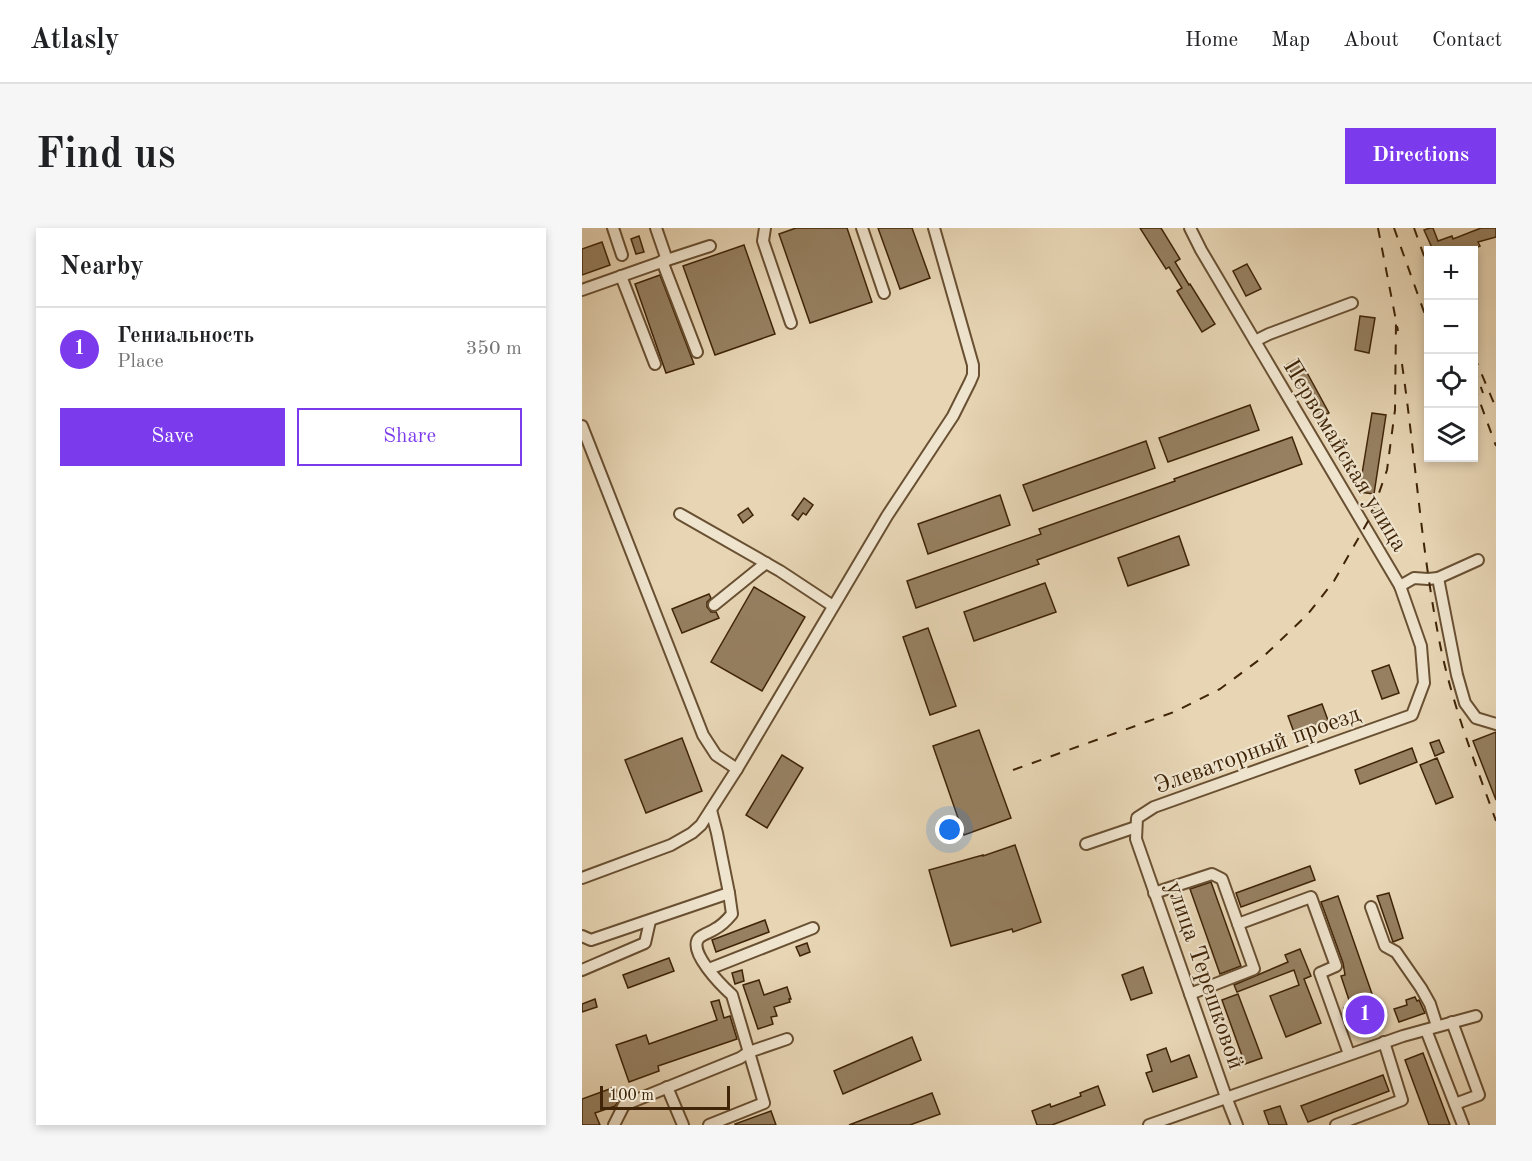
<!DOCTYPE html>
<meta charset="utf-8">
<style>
body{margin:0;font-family:"Old Standard TT",serif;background:#f6f6f6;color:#202124}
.controls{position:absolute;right:18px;top:18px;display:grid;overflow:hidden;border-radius:0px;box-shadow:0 3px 9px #0003}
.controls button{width:54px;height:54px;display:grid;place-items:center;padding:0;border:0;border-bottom:2px solid #e0e0e0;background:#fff;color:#202124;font:30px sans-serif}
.scale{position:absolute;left:18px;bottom:15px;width:130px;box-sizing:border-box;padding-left:6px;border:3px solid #3f2407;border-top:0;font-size:16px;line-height:21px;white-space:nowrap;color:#3f2407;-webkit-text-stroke:4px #efe4ce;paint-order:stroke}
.you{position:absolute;left:368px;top:602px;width:21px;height:21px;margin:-15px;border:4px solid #fff;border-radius:50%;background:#1a73e8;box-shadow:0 0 0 9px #1a73e833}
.badge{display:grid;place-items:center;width:39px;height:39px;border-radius:50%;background:#7c3aed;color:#fff;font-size:20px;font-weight:700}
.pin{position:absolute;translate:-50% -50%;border:3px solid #fff;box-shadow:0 2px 6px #0006}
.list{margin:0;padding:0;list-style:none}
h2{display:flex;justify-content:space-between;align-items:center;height:78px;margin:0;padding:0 24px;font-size:26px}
h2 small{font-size:20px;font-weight:400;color:#757577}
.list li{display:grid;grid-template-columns:39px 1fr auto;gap:18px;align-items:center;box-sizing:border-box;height:84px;padding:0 24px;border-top:2px solid #e0e0e0}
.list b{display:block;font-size:22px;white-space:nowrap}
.list p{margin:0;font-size:20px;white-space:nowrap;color:#757577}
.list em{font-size:20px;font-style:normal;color:#757577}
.actions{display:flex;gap:12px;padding:18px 24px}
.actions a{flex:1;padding:14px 0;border:2px solid #7c3aed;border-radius:0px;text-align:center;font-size:21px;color:#7c3aed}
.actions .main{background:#7c3aed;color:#fff}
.icon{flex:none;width:33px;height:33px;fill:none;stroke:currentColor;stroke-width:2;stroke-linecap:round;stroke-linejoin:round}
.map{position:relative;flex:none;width:914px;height:897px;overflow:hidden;border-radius:0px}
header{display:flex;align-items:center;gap:36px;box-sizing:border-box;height:84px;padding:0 30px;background:#fff;border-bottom:2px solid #e0e0e0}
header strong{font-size:28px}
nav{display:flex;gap:33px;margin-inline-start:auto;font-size:21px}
.intro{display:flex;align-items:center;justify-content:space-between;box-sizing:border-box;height:144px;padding:0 36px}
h1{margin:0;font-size:42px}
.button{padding:15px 27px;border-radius:0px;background:#7c3aed;color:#fff;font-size:21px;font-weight:700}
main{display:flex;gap:36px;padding:0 36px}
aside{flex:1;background:#fff;border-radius:0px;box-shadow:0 3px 9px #0003}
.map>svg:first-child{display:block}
.building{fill:#968061;stroke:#3f2407;stroke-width:1.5}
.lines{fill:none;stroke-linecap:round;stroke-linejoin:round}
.minor-casing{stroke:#695032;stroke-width:14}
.minor{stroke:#efe4ce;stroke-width:10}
.rail{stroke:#3f2407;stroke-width:2;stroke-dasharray:10 10;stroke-linecap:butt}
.labels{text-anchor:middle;stroke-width:4.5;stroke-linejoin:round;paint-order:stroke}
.street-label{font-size:24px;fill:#3f2407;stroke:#efe4ce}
</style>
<header>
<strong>Atlasly</strong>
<nav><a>Home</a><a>Map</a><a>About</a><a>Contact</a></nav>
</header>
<div class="intro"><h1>Find us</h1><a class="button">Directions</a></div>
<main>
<aside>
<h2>Nearby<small></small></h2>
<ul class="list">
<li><span class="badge">1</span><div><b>Гениальность</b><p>Place</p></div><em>350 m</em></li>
</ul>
<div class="actions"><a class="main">Save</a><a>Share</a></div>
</aside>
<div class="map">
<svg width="914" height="897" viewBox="0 0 914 897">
<rect width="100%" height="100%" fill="#e7d5b4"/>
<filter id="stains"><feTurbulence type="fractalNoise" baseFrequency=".00333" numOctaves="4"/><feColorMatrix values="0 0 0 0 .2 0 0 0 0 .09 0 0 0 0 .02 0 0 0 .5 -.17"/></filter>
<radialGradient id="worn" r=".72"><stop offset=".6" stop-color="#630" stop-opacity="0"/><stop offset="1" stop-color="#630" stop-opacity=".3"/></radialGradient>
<g class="building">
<path d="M 214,0 L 265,0 L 290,74 L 228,95 L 197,6 Z"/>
<path d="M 296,0 L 330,0 L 348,50 L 318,61 Z"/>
<path d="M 558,0 L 579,0 L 598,31 L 593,34 L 607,57 L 608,56 L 633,96 L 620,104 L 595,63 L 600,60 L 587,39 L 584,41 Z"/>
<path d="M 848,0 L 851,0 L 856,13 L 870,8 L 871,11 L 899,0 L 914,0 L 914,9 L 896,14 L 898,18 L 888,22 L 851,22 L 842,2 Z"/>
<path d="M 57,8 L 62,24 L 54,26 L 49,11 Z"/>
<path d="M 20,14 L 28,37 L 0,47 L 0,21 Z"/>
<path d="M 162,17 L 193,106 L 133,127 L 101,38 Z"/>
<path d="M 665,36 L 679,61 L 664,68 L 651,43 Z"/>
<path d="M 78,47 L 112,136 L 84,145 L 53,56 Z"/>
<path d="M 778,88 L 793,90 L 787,125 L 773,122 Z"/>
<path d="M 717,130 L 747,185 L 735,192 L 705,137 Z"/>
<path d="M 668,177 L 677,202 L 586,234 L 577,210 Z"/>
<path d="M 790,185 L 804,187 L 792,266 L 777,264 Z"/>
<path d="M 710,209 L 720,236 L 455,332 L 457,336 L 334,380 L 325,353 L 459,306 L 457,301 L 593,253 L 592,251 Z"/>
<path d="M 564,213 L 573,240 L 451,283 L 441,257 Z"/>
<path d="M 418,267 L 428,297 L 346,326 L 336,296 Z"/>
<path d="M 222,270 L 231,277 L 224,287 L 221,285 L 216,292 L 210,287 Z"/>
<path d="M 166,280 L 171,287 L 161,295 L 156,287 Z"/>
<path d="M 597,308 L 607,337 L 546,358 L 536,330 Z"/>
<path d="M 463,355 L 474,384 L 392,413 L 382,384 Z"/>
<path d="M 172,359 L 223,389 L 180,463 L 129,434 Z"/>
<path d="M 127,366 L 129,370 L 125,374 L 125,379 L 129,384 L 134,384 L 137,390 L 100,405 L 90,381 Z"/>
<path d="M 346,400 L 374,478 L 348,487 L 321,409 Z"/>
<path d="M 807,437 L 817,465 L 800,471 L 790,443 Z"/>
<path d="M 740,476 L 747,495 L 713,507 L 706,488 Z"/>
<path d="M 397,502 L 429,590 L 382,607 L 351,518 Z"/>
<path d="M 914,504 L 914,572 L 891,513 Z"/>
<path d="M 100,510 L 120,563 L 64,585 L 43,532 Z"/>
<path d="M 857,512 L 862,524 L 853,528 L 848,515 Z"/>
<path d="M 830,520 L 835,534 L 778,556 L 773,542 Z"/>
<path d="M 200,527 L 221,540 L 185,600 L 164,587 Z"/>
<path d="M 855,530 L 871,569 L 854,576 L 838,537 Z"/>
<path d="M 433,617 L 459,694 L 431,704 L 430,701 L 369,718 L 347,642 L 401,627 L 401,628 Z"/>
<path d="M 728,638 L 733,652 L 659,679 L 654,665 Z"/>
<path d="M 629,654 L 659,738 L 638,746 L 608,661 Z"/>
<path d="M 807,665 L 821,710 L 811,714 L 795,668 Z"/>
<path d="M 756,668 L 797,786 L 767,796 L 762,780 L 769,778 L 759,748 L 763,747 L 761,735 L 739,674 Z"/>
<path d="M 183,692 L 187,704 L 134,724 L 130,712 Z"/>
<path d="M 225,715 L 228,724 L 218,728 L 214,719 Z"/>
<path d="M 718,721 L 729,748 L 722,751 L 739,795 L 704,809 L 688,768 L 717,757 L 712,742 L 655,764 L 652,757 L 706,734 L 703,727 Z"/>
<path d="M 87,730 L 92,743 L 46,760 L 41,747 Z"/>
<path d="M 561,739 L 570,765 L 549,772 L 540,747 Z"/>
<path d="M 160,742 L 162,753 L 153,756 L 150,745 Z"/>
<path d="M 177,752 L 182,767 L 205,759 L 209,771 L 207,771 L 208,774 L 192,779 L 195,788 L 189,789 L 191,796 L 176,801 L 161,757 Z"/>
<path d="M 656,766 L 680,830 L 663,836 L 640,772 Z"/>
<path d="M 833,769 L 835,773 L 837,772 L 843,785 L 817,794 L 812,781 L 825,777 L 824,772 Z"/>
<path d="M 13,771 L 15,779 L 0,784 L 0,776 Z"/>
<path d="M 137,772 L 142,790 L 148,788 L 155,811 L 76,838 L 77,843 L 47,854 L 34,817 L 64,807 L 67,816 L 135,792 L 129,774 Z"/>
<path d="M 330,809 L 339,832 L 261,866 L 252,843 Z"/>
<path d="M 584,820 L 589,834 L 607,827 L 615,849 L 571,864 L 564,845 L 570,843 L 565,827 Z"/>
<path d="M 841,825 L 868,897 L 847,897 L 823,832 Z"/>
<path d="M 801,847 L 807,863 L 726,894 L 719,878 Z"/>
<path d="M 516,858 L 523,877 L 470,897 L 455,897 L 450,883 L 468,876 L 469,879 L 499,868 L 498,865 Z"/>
<path d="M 33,859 L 38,871 L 33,878 L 13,885 L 18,897 L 0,897 L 0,871 Z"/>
<path d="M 350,865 L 358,886 L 328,897 L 267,897 Z"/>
<path d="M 698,878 L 705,897 L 687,897 L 682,883 Z"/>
<path d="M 189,883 L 194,897 L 153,897 L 153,896 Z"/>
</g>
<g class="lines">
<g class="minor-casing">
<g id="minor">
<path d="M 31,0 L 40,27"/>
<path d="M 183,0 L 181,13 L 209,95"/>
<path d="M 280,0 L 302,65"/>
<path d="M 608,0 L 619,22 L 818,358 L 839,418 L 842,455 L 830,487 L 572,579 L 555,590 L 554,611 L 644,869 L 655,897"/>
<path d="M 85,32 L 128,18"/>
<path d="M 80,33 L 115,124"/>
<path d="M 39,48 L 73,136"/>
<path d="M 0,62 L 85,32 L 74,0"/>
<path d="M 673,113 L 687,106 L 770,75"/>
<path d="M 0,198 L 121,507 L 134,527 L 155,541"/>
<path d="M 98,286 L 198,343 L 251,378"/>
<path d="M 856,350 L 896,332"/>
<path d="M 818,358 L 832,350 L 846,351 L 856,350 L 875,447 L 883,475 L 894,490 L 914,496"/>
<path d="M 132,377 L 184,335"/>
<path d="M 504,616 L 554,599"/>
<path d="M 0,650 L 89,617 L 110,605 L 119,597 L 155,541 L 305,288 L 371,188 L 388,154 L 391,147 L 391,137 L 352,0"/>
<path d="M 572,665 L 630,646 L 640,651 L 656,696"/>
<path d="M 789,679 L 803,718 L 814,724 L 839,760 L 848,776 L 855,798"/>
<path d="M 0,708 L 9,712 L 147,665 L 135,605 L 129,582"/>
<path d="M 127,741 L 231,700"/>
<path d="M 0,742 L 63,715 L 68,693"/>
<path d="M 608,766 L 672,741 L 656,696 L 729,669 L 754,738 L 738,745 L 767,826"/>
<path d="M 870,794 L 897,867 L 873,876"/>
<path d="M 844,802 L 881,897"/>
<path d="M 85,859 L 101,897"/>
<path d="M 32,897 L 42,877 L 158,830 L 167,824 L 205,811"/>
<path d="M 127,897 L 182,875 L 150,767 C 140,758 105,723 117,710 C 121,706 129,704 133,701 C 141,697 145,692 150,686 L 147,665"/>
<path d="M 567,897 L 821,808 L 894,788"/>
<path d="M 754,897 L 820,872 L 802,814"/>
</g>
</g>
<use href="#minor" class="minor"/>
<g class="rail">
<path d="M 796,0 L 816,103"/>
<path d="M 812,0 L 846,95"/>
<path d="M 832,0 L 846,39"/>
<path d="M 892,128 L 914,180"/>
<path d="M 820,136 C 833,226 839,317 856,406 C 868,471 892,532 914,593"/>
<path d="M 892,140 L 901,165"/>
<path d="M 892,158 L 914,218"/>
<path d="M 431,542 L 592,484 L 638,461 L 681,429 L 726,386 L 752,353 L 789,288 L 805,242 L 813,182 L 814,95"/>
</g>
</g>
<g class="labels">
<g class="street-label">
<text transform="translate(764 227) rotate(59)" y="8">Первомайская улица</text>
<text transform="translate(675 521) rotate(-20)" y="8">Элеваторный проезд</text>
<text transform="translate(624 747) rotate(71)" y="8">улица Терешковой</text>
</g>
</g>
<rect width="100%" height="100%" filter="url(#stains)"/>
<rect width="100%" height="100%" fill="url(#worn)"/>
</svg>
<div class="controls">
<button>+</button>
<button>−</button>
<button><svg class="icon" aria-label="locate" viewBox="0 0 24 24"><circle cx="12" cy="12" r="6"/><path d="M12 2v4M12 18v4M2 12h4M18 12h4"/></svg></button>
<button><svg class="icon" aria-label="layers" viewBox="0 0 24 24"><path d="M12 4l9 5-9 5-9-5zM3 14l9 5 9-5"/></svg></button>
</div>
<div class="scale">100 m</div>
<div class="you"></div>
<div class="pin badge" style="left:783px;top:787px">1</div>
</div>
</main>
